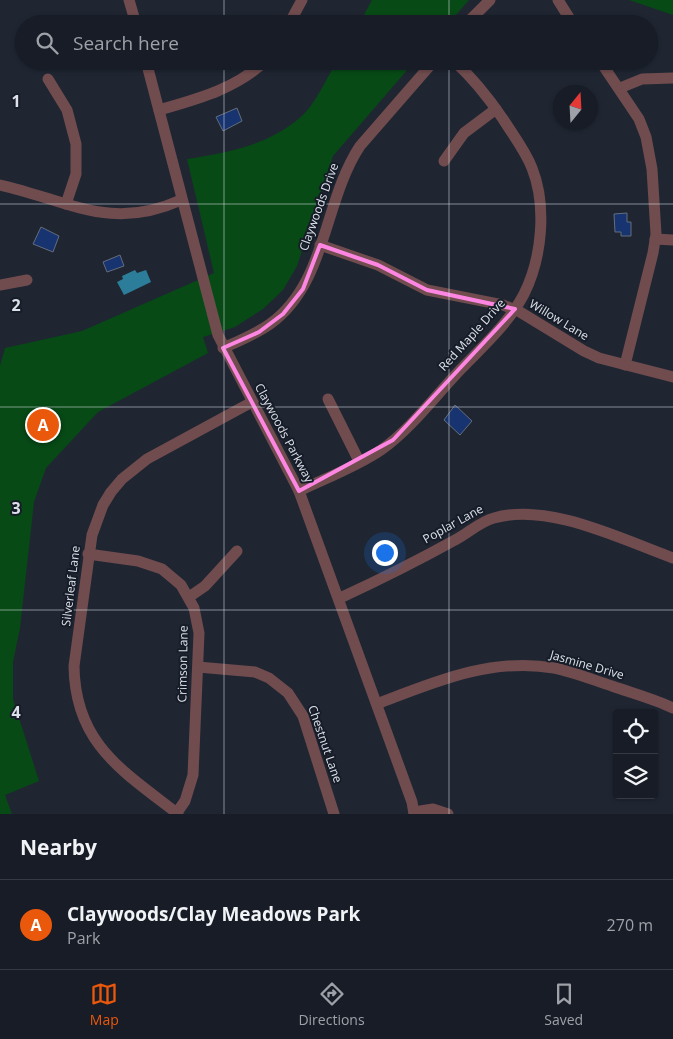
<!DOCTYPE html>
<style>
body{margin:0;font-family:"Open Sans",sans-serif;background:#242932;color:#f1f3f6}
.controls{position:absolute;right:15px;bottom:15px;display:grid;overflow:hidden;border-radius:5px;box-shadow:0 1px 4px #0004}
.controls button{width:45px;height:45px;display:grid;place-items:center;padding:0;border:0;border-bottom:1px solid #363a43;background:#171c26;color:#f1f3f6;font:25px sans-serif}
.compass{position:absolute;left:553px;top:85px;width:45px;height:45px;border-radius:50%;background:#171c26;box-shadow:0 1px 4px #0004;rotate:18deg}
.you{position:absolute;left:384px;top:552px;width:18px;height:18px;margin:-12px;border:4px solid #fff;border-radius:50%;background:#1a73e8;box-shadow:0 0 0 8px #1a73e833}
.badge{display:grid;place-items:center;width:32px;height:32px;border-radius:50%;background:#ea580c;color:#fff;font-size:16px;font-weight:700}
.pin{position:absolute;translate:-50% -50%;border:2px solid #fff;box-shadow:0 1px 5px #0006}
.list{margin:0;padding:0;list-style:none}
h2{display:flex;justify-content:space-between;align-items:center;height:65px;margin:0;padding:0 20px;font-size:21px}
h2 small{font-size:16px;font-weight:400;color:#9ea1a7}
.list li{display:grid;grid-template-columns:32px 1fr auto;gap:15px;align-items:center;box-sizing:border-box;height:90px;padding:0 20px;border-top:1px solid #363a43}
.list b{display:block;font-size:19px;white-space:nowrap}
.list p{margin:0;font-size:16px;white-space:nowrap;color:#9ea1a7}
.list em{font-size:16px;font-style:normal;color:#9ea1a7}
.icon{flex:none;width:28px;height:28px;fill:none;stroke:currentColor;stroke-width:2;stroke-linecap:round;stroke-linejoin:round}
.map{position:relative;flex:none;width:673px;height:814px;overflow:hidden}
.search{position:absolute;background:#171c26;box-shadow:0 1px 4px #0004;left:15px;right:15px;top:15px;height:55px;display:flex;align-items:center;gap:12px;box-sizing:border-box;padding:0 18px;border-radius:28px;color:#9ea1a7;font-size:19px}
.sheet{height:155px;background:#171c26}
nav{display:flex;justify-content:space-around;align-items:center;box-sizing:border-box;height:70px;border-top:1px solid #363a43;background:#171c26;font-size:14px;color:#9ea1a7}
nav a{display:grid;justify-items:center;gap:2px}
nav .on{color:#ea580c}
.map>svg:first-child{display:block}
.green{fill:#074a16}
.water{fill:#2c7d99}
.building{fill:#173470;stroke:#656d7b}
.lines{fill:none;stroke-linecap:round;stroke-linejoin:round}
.minor{stroke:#704c4e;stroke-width:11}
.marked{fill:none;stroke:#fd86e2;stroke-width:4;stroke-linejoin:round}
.grid{fill:none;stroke:#dce1e9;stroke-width:1;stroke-opacity:0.55}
.labels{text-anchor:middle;stroke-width:4;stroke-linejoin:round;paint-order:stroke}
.street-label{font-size:12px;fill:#dce1e9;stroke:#161c28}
.grid-label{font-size:16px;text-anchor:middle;font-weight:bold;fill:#dce1e9;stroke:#161c28;stroke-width:4;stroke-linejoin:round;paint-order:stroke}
</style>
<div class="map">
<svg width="673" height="814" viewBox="0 0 673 814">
<rect width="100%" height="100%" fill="#1f2632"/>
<g class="green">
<path d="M 372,0 L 469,0 L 448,24 L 359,24 Z"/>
<path d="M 629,0 L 673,0 L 673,15 Z"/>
<path d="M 337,61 L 415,61 L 333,156 L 297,266 L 283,290 L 263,309 L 235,327 L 203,337 L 208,353 L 98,412 L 46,468 L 34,502 L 20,628 L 13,662 L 13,699 L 39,781 L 5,795 L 12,814 L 0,814 L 0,366 L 5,348 L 82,331 L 214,273 L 187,159 C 230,152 271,145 304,114 C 316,102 328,76 337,61 Z"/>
</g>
<path class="water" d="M 135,270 L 137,273 L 146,270 L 151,282 L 124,295 L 117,282 L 123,279 L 122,276 Z"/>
<g class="building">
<path d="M 237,108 L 242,121 L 223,131 L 216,117 Z"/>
<path d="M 627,213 L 627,222 L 631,222 L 631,236 L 621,236 L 621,232 L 615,232 L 614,214 Z"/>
<path d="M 41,227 L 59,236 L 53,252 L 33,244 Z"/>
<path d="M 120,255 L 124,266 L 107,272 L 103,262 Z"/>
<path d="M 455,405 L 472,421 L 460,435 L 444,420 Z"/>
</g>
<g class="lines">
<g class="minor">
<path d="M 129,0 L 136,24"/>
<path d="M 558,0 L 573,24"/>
<path d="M 289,24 L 302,0"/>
<path d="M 466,24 L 490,0"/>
<path d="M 146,61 L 218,335 L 299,491 L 412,802 L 414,814"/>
<path d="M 600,61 L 639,119 L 646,137 L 652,169 L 656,234 L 653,253 L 625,365"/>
<path d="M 48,79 L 67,110 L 76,144 L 76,174 L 66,204"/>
<path d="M 620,88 L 642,79 L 673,78"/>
<path d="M 159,110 C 197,99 236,89 265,61"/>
<path d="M 444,161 L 464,133 L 496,109"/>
<path d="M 0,185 C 68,200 110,232 181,200"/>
<path d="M 655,239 L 673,240"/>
<path d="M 320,245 L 378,265 L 427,290 L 503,305 L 520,312 L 584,351 L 599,358 L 673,377"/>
<path d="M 0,285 L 27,280"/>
<path d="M 223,348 C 239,341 256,334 270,324 C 327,283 323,202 360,146 L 434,61"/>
<path d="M 328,399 L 359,461"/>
<path d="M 299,491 C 326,478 356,467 381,450 C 410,430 436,395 461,369 C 483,346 509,323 524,294 C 542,258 547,206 532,168 C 525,150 513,135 503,119 C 488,97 474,79 454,61"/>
<path d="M 88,554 L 138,561 L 162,569 L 181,585 L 194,608 L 199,633 L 193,775 L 185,801 L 176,814"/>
<path d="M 189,597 L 205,586 L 237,551"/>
<path d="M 340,598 C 379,580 417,561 455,540 C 469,533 479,522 494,518 C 548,502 623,540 673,558"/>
<path d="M 198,667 L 255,672 L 269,678 L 288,693 L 303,716 L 334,814"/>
<path d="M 377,704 C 434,682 492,657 554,668 C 574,672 593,680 612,686 C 632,693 654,699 673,708"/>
<path d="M 414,812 L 433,809 L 448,814"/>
<path d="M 178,814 C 123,771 75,744 74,666 L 92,535 L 103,505 L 111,492 L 122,479 L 147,459 L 252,402"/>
</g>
</g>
<path class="marked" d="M 320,245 L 378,265 L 427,290 L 515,309 L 393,440 L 299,491 L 223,348 L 259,332 L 283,314 L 303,289 Z"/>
<path class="grid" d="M 224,0 L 224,24M 449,0 L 449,24M 224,61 L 224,814M 449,61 L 449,814M 0,204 L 673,204M 0,407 L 673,407M 0,610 L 673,610"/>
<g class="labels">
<g class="street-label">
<text transform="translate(319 207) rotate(-70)" y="4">Claywoods Drive</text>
<text transform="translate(559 320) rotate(31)" y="4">Willow Lane</text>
<text transform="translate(472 335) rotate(-48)" y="4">Red Maple Drive</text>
<text transform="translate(284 433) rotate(62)" y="4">Claywoods Parkway</text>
<text transform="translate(453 524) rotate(-29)" y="4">Poplar Lane</text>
<text transform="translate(71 586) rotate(-83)" y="4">Silverleaf Lane</text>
<text transform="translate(183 664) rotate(-89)" y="4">Crimson Lane</text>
<text transform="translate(587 665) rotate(16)" y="4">Jasmine Drive</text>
<text transform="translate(325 744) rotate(71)" y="4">Chestnut Lane</text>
</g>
</g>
<g class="grid-label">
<text x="16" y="107">1</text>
<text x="16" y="311">2</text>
<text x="16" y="514">3</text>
<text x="16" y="718">4</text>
</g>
</svg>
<div class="controls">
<button><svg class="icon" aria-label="locate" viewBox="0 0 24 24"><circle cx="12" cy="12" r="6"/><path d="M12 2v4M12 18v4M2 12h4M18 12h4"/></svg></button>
<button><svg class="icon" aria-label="layers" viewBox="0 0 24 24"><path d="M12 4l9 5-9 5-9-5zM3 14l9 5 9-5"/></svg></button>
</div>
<svg class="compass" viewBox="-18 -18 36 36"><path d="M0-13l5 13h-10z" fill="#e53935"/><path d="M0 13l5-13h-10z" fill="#9ea1a7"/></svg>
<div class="you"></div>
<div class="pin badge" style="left:43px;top:425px">A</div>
<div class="search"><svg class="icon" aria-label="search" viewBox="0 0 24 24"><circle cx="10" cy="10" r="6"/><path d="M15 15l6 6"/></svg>Search here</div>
</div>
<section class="sheet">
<h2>Nearby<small></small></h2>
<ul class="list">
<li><span class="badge">A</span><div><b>Claywoods/Clay Meadows Park</b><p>Park</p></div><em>270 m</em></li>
</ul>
</section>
<nav>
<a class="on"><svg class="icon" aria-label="map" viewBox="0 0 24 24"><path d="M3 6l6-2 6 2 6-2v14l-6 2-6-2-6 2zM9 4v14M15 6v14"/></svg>Map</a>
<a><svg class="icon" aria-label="directions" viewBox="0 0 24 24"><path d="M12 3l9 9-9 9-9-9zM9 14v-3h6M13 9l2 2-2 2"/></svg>Directions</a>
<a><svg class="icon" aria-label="saved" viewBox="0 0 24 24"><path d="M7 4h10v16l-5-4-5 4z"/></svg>Saved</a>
</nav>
